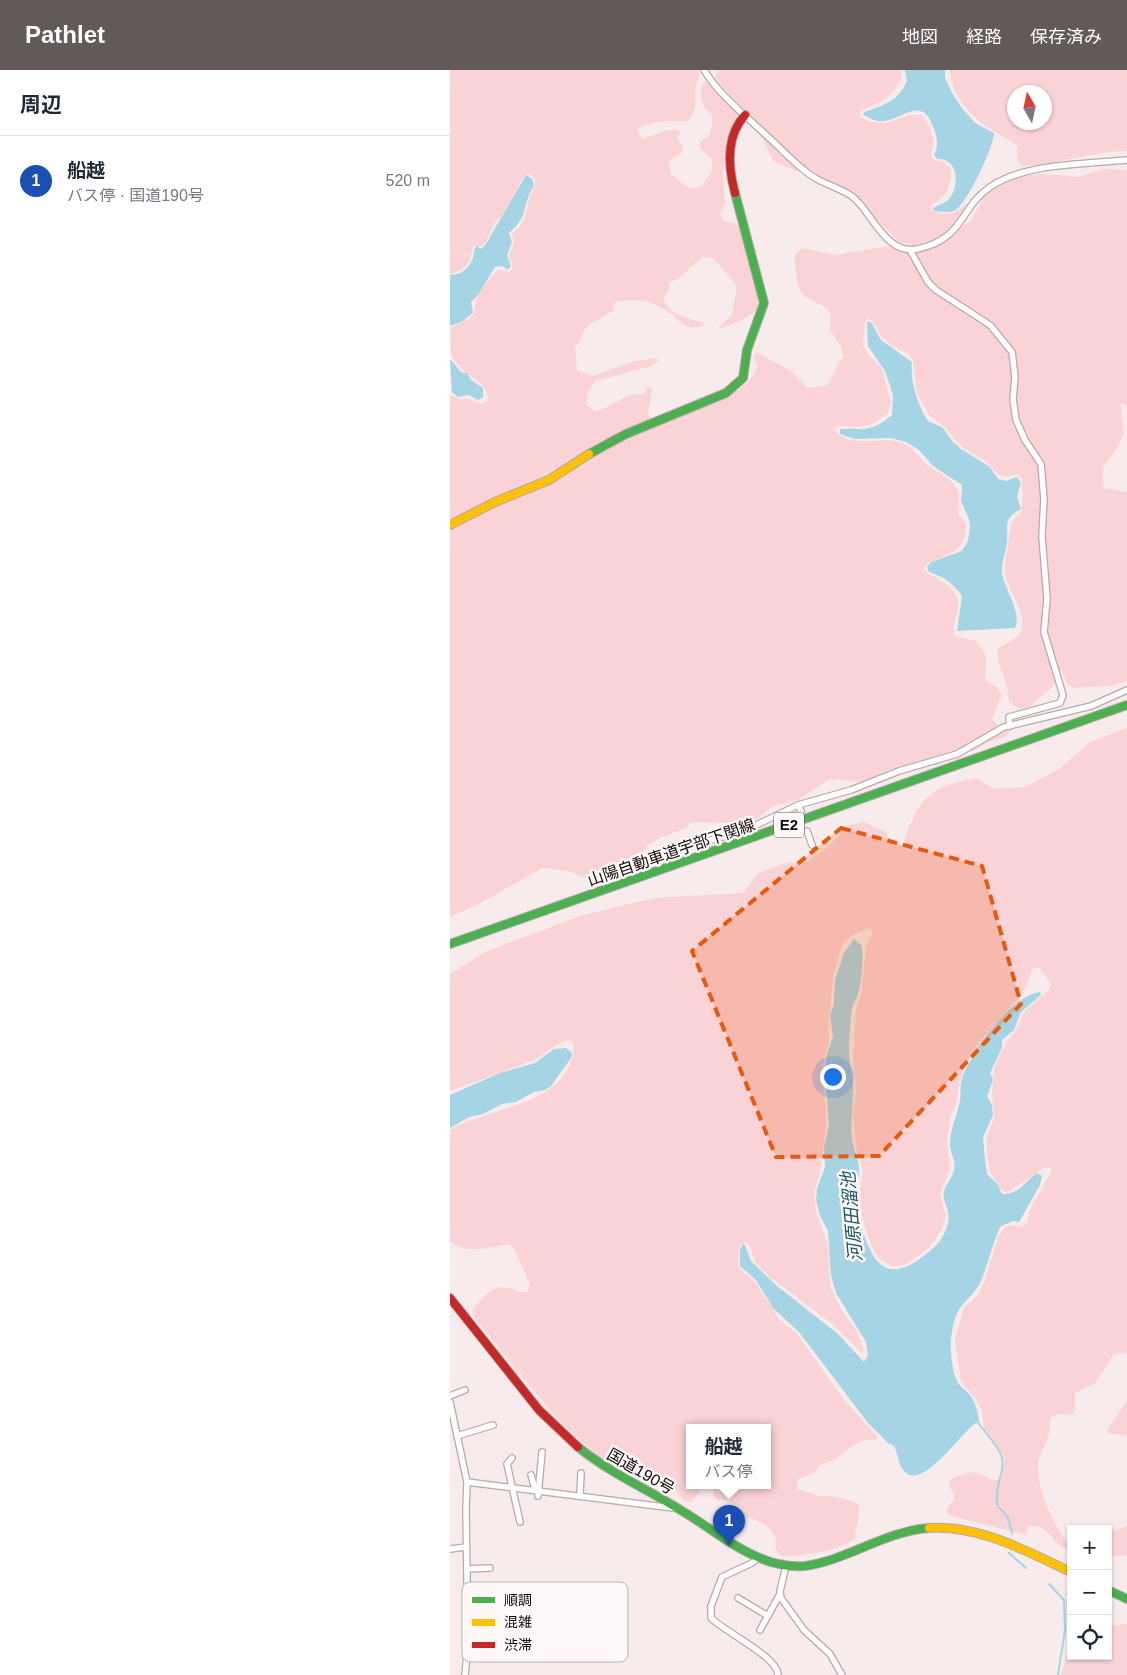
<!DOCTYPE html>
<html lang="ja">
<meta charset="utf-8">
<style>
body{margin:0;font-family:Helvetica,"Noto Sans JP",sans-serif;background:#f2f2f3;color:#1f2937}
.controls{position:absolute;right:15px;bottom:15px;display:grid;overflow:hidden;border-radius:0px;box-shadow:0 1px 4px #0004}
.controls button{width:45px;height:45px;display:grid;place-items:center;padding:0;border:0;border-bottom:1px solid #e0e1e3;background:#fff;color:#1f2937;font:25px sans-serif}
.compass{position:absolute;left:557px;top:15px;width:45px;height:45px;border-radius:50%;background:#fff;box-shadow:0 1px 4px #0004;rotate:351deg}
.you{position:absolute;left:382px;top:1006px;width:18px;height:18px;margin:-12px;border:4px solid #fff;border-radius:50%;background:#1a73e8;box-shadow:0 0 0 8px #1a73e833}
.badge{display:grid;place-items:center;width:32px;height:32px;border-radius:50%;background:#625959;color:#fff;font-size:16px;font-weight:700}
.pin{position:absolute;translate:-50% -41px;filter:drop-shadow(0 1px 2px #0008)}
.pin::after{content:'';position:absolute;top:26px;width:18px;height:15px;background:inherit;clip-path:polygon(0 0,100% 0,50% 100%)}
.popup{position:absolute;left:236px;top:1354px;width:85px;height:65px;box-sizing:border-box;display:grid;place-content:center;border-radius:0px;background:#fff;filter:drop-shadow(0 1px 4px #0005);font-size:16px;white-space:nowrap;color:#747a83}
.popup b{font-size:19px;color:#1f2937}
.popup::after{content:'';position:absolute;left:50%;top:100%;margin-left:-10px;border:10px solid transparent;border-top-color:#fff}
.list{margin:0;padding:0;list-style:none}
h2{display:flex;justify-content:space-between;align-items:center;height:65px;margin:0;padding:0 20px;font-size:21px}
h2 small{font-size:16px;font-weight:400;color:#747a83}
.list li{display:grid;grid-template-columns:32px 1fr auto;gap:15px;align-items:center;box-sizing:border-box;height:90px;padding:0 20px;border-top:1px solid #e0e1e3}
.list b{display:block;font-size:19px;white-space:nowrap}
.list p{margin:0;font-size:16px;white-space:nowrap;color:#747a83}
.list em{font-size:16px;font-style:normal;color:#747a83}
.icon{flex:none;width:28px;height:28px;fill:none;stroke:currentColor;stroke-width:2;stroke-linecap:round;stroke-linejoin:round}
.map{position:relative;flex:none;width:677px;height:1605px;overflow:hidden}
header{display:flex;align-items:center;gap:30px;box-sizing:border-box;height:70px;padding:0 25px;background:#625959;color:#fff}
header strong{font-size:24px}
nav{display:flex;gap:28px;margin-inline-start:auto;font-size:18px}
main{display:flex}
aside{flex:1;background:#fff}
.map>svg:first-child{display:block}
.green{fill:#f9d3d6;fill-rule:evenodd}
.water{fill:#a5d5e4}
.lines{fill:none;stroke-linecap:round;stroke-linejoin:round}
.stream{stroke:#a5d5e4;stroke-width:2}
.street-casing{stroke:#b5aaab;stroke-width:8}
.fast-casing{stroke:#b5aaab;stroke-width:10}
.slow-casing{stroke:#b5aaab;stroke-width:10}
.jam-casing{stroke:#b5aaab;stroke-width:10}
.street{stroke:#fefcfc;stroke-width:5.5}
.fast{stroke:#4caf50;stroke-width:8}
.slow{stroke:#ffc107;stroke-width:8}
.jam{stroke:#c62828;stroke-width:8}
.marked{fill:#e8590c;fill-opacity:0.2;stroke:#e8590c;stroke-width:4;stroke-dasharray:10 6;stroke-linejoin:round}
.labels{text-anchor:middle;stroke-width:5;stroke-linejoin:round;paint-order:stroke}
.shield{fill:#fef8f9;stroke:#595152;stroke-width:1}
.shield-label{font-size:15px;font-weight:bold;fill:#120a0a}
.street-label{font-size:16px;fill:#120a0a;stroke:#fef8f9}
.water-label{font-size:18px;font-style:italic;fill:#175565;stroke:#fef8f9}
.key{fill:#fef8f9;stroke:#b7b1b1;stroke-width:1}
.key-label{font-size:14px;fill:#120a0a}
</style>
<header>
<strong>Pathlet</strong>
<nav><a>地図</a><a>経路</a><a>保存済み</a></nav>
</header>
<main>
<aside>
<h2>周辺<small></small></h2>
<ul class="list">
<li><span class="badge" style="background:#1a4fb4">1</span><div><b>船越</b><p>バス停 · 国道190号</p></div><em>520 m</em></li>
</ul>
</aside>
<div class="map">
<svg width="677" height="1605" viewBox="0 0 677 1605">
<rect width="100%" height="100%" fill="#f8ebec"/>
<g class="green">
<path d="M 0,0 L 248,0 C 250,8 247,9 246,16 C 243,34 250,33 238,51 C 219,51 203,50 187,59 L 192,69 L 218,60 L 228,60 L 230,63 L 227,68 L 233,78 L 232,83 L 219,91 L 221,104 L 240,119 L 253,115 L 262,101 L 262,89 L 250,78 L 250,72 L 260,65 C 260,60 264,50 262,45 C 261,43 257,41 256,39 C 250,31 248,16 257,10 L 274,32 L 288,44 L 273,100 L 275,134 L 270,143 L 273,151 L 285,153 L 290,158 C 294,174 317,230 305,241 C 296,249 281,255 270,259 L 269,257 L 282,244 L 287,216 L 263,188 L 252,187 L 228,209 L 219,212 L 219,219 L 213,228 C 218,243 237,249 252,252 L 255,256 C 229,261 232,250 214,239 C 200,230 179,228 164,233 L 163,241 C 155,246 145,250 138,256 C 131,262 132,271 125,277 L 127,300 L 143,306 L 184,291 L 206,288 L 209,290 L 202,296 L 145,311 L 137,325 L 136,335 L 144,341 C 162,339 174,321 194,324 L 198,317 L 202,319 L 198,345 L 202,349 L 279,316 L 288,320 C 297,315 305,304 308,295 L 304,288 L 306,282 L 341,301 L 358,318 L 377,315 L 393,286 L 391,276 L 380,260 C 385,229 366,239 352,223 C 345,214 345,195 345,184 L 353,178 L 385,185 L 439,176 L 451,181 L 464,182 L 491,174 L 504,165 L 511,156 L 521,151 L 535,124 L 548,113 L 562,107 L 592,104 L 628,107 L 654,99 L 677,100 L 677,336 L 671,333 C 671,347 676,358 670,372 C 661,393 649,388 654,418 L 677,422 L 677,611 L 660,616 L 624,618 L 617,613 L 612,601 L 606,600 C 609,620 591,623 581,637 L 570,639 L 559,632 C 559,611 546,598 548,578 C 557,573 569,569 572,559 C 576,541 558,521 555,504 C 554,492 557,481 559,469 C 561,456 559,451 571,443 C 573,433 573,420 572,409 L 567,404 L 557,407 L 550,406 L 535,391 L 515,379 L 505,370 L 498,360 L 479,345 L 467,323 L 463,290 L 457,283 L 443,276 L 432,267 L 425,255 L 419,249 L 415,251 L 413,274 L 417,283 L 432,299 L 441,333 L 438,343 L 425,353 L 409,357 L 390,356 L 384,359 C 401,382 430,364 453,373 C 465,378 469,390 479,396 C 488,403 507,411 509,424 C 510,430 508,438 508,444 C 515,450 517,456 515,465 C 510,485 490,486 475,495 L 474,501 C 489,510 511,518 508,539 C 506,551 502,552 505,566 L 527,571 L 536,586 L 535,610 L 548,618 L 552,626 L 542,648 L 548,656 L 560,660 L 557,666 L 538,672 L 523,681 L 513,679 L 498,682 L 436,701 L 417,710 L 407,712 L 388,709 L 378,710 L 349,729 L 322,737 L 303,752 L 288,756 L 278,753 L 240,752 L 237,758 L 212,767 L 198,775 L 189,787 L 172,798 L 156,799 L 152,807 L 144,812 L 119,801 L 92,798 L 29,834 L 0,847 L 0,325 L 11,330 L 17,328 L 30,334 L 38,331 C 41,310 8,305 2,286 C 0,278 0,268 0,259 C 8,252 18,251 25,243 C 22,226 39,211 48,199 L 58,202 L 62,199 L 62,194 L 59,186 L 64,172 L 62,163 C 78,154 75,139 81,124 C 83,119 86,118 85,112 C 85,108 82,105 78,104 L 74,106 L 52,146 L 45,152 L 36,172 L 31,176 L 23,176 C 21,192 16,200 0,204 Z"/>
<path d="M 269,0 L 450,0 L 452,7 C 444,27 430,33 411,40 L 410,47 C 442,63 445,42 472,45 C 478,53 483,61 483,71 C 484,79 480,83 483,90 L 494,92 L 501,99 C 501,117 497,126 481,135 L 482,141 C 497,147 505,144 516,134 L 519,138 L 498,162 L 482,170 L 464,175 L 449,172 L 402,123 L 376,111 L 358,97 L 346,101 L 323,91 L 304,48 L 281,27 L 265,7 Z"/>
<path d="M 500,0 L 677,0 L 677,81 C 641,82 607,94 572,96 L 567,89 L 567,76 C 557,67 547,64 537,57 C 519,44 500,23 500,0 ZM 594,22 L 594,52 L 564,52 L 564,22 Z"/>
<path d="M 677,658 L 677,1283 L 664,1284 L 645,1313 L 625,1323 L 625,1342 L 621,1345 L 608,1344 L 600,1348 C 600,1354 600,1359 599,1364 C 597,1374 589,1383 588,1393 C 587,1415 598,1442 609,1460 C 613,1468 617,1470 621,1480 C 603,1478 600,1453 579,1456 L 576,1465 L 501,1446 L 497,1442 L 498,1437 L 504,1430 L 504,1423 L 499,1417 L 500,1410 C 521,1400 524,1399 544,1411 L 551,1408 L 555,1387 L 534,1358 L 532,1341 L 525,1328 L 511,1312 L 505,1269 L 514,1237 L 527,1226 L 534,1213 L 548,1167 L 554,1158 L 561,1155 L 569,1157 L 576,1154 L 580,1139 L 602,1100 L 599,1097 L 594,1098 L 557,1123 L 551,1120 L 540,1101 L 537,1085 L 537,1067 L 544,1048 L 542,1025 L 544,998 L 557,971 L 566,961 L 574,942 L 599,920 L 601,914 L 590,898 L 584,897 L 573,923 L 522,980 L 509,1013 L 507,1031 L 500,1048 L 497,1073 L 500,1099 L 490,1124 L 496,1146 L 491,1160 L 479,1178 L 455,1195 L 443,1196 L 429,1189 L 421,1175 L 411,1145 L 409,1128 L 413,1101 L 407,1082 L 403,1047 L 406,1022 L 403,989 L 406,939 L 411,925 L 416,877 L 423,862 L 418,858 L 401,866 L 392,875 L 383,906 L 378,959 L 379,971 L 373,993 L 376,1055 L 370,1103 L 364,1122 L 366,1141 L 378,1175 L 380,1216 L 392,1241 L 406,1260 L 414,1279 L 412,1283 L 381,1253 L 319,1206 L 305,1192 L 301,1178 L 295,1171 L 289,1179 L 288,1197 L 306,1213 L 330,1250 L 347,1264 L 394,1330 L 428,1367 L 425,1370 C 406,1368 399,1382 383,1390 C 379,1392 373,1394 368,1396 L 366,1402 L 347,1410 L 347,1419 C 354,1420 364,1425 371,1426 C 387,1427 394,1426 409,1435 C 410,1447 405,1457 405,1469 C 381,1483 358,1485 331,1486 L 325,1478 C 331,1461 309,1449 295,1447 C 286,1434 281,1430 266,1429 L 263,1426 L 264,1418 L 260,1415 L 318,1415 L 318,1357 L 240,1357 L 240,1415 L 254,1415 L 242,1432 L 233,1430 C 226,1415 215,1419 202,1412 C 198,1410 194,1406 190,1403 C 181,1399 169,1399 161,1394 C 104,1357 68,1297 24,1248 L 23,1239 C 31,1229 44,1213 59,1218 C 67,1220 69,1223 78,1222 L 80,1214 L 63,1177 L 58,1174 C 38,1178 17,1185 0,1171 L 0,1060 C 42,1035 121,1037 124,974 L 119,969 L 103,977 L 87,989 L 0,1021 L 0,904 L 35,882 L 133,845 L 204,828 L 293,823 L 307,804 L 332,794 L 358,791 L 377,778 L 399,755 L 414,752 L 436,762 L 442,775 L 453,776 C 468,730 476,718 526,708 L 544,719 L 575,717 L 608,700 L 640,672 Z"/>
<path d="M 677,1330 L 677,1365 L 661,1364 L 657,1361 Z"/>
<path d="M 677,1456 L 677,1485 L 665,1486 L 658,1484 L 658,1463 Z"/>
<path d="M 677,1554 L 677,1605 L 611,1605 L 618,1581 L 621,1579 L 621,1586 L 658,1586 L 658,1556 Z"/>
</g>
<g class="water">
<path d="M 455,0 L 495,0 L 495,8 L 501,21 L 511,37 L 525,53 L 544,63 C 544,77 518,130 507,139 C 502,144 490,141 484,141 L 483,138 C 488,135 496,133 500,128 C 510,114 508,88 487,89 L 484,85 C 489,76 487,68 484,59 C 473,26 457,46 435,51 C 427,53 420,48 413,45 L 414,42 C 432,36 449,31 457,11 Z"/>
<path d="M 76,105 L 82,109 L 84,116 C 71,136 80,145 59,163 L 62,172 L 57,185 L 61,196 L 58,200 L 52,196 L 45,197 L 28,225 L 21,232 L 23,243 L 13,251 L 0,256 L 0,205 C 17,205 24,191 25,177 L 27,176 L 31,179 L 36,174 Z"/>
<path d="M 417,252 L 421,252 L 431,270 L 462,292 C 460,311 467,334 478,351 L 492,357 L 502,371 L 511,379 L 540,397 L 548,409 L 556,411 L 566,407 L 571,412 L 567,427 L 571,439 C 553,448 558,456 557,472 C 556,482 551,492 552,503 C 555,522 572,541 565,558 L 507,561 L 512,526 C 503,513 494,507 479,502 L 477,497 L 481,492 L 512,481 L 518,471 L 520,458 L 519,449 L 511,431 L 512,415 L 483,396 L 469,380 L 456,372 L 441,368 L 405,369 L 390,364 L 390,359 C 415,358 420,363 442,345 L 443,325 L 435,301 L 418,276 Z"/>
<path d="M 0,289 L 11,302 L 17,303 L 21,310 L 33,318 L 33,327 L 28,330 L 19,325 L 8,327 L 2,322 Z"/>
<path d="M 404,869 L 412,876 C 413,889 412,912 408,924 C 407,929 403,933 402,938 C 400,952 399,969 399,983 C 399,993 403,1003 403,1013 C 404,1032 400,1050 402,1070 C 404,1081 410,1092 409,1103 C 408,1116 402,1130 407,1144 C 417,1174 427,1219 468,1190 C 478,1183 489,1175 494,1164 C 506,1140 491,1136 494,1121 C 496,1114 502,1108 504,1101 C 507,1090 499,1082 500,1072 C 501,1058 506,1048 509,1035 C 512,1027 509,1017 512,1009 C 522,982 560,926 590,922 L 591,925 L 571,942 L 564,960 L 552,970 L 552,978 L 540,1003 L 543,1010 L 537,1026 L 542,1035 L 543,1045 L 533,1067 L 535,1090 L 537,1104 L 547,1114 L 552,1124 C 568,1125 575,1112 587,1103 L 592,1106 L 590,1115 L 569,1152 L 563,1151 L 550,1157 C 542,1175 538,1194 531,1211 C 526,1222 517,1229 510,1238 C 498,1257 499,1289 506,1309 C 509,1316 513,1318 518,1323 C 525,1330 528,1341 529,1351 C 514,1357 473,1423 454,1401 C 448,1394 448,1384 444,1376 L 438,1373 L 418,1353 L 349,1262 L 323,1238 L 306,1210 L 290,1196 L 290,1179 L 294,1173 L 301,1191 L 327,1216 L 388,1264 L 414,1292 L 418,1285 L 416,1272 L 386,1223 L 381,1205 L 378,1161 L 370,1146 L 366,1130 L 367,1119 L 375,1097 L 374,1078 L 379,1055 L 375,1001 L 377,984 L 383,967 L 380,945 L 384,934 L 385,910 L 394,883 Z"/>
<path d="M 116,978 L 122,983 L 121,988 L 101,1016 L 95,1020 L 84,1022 L 66,1032 L 52,1034 L 33,1044 L 19,1047 L 0,1058 L 0,1025 L 50,1003 L 85,993 L 104,979 Z"/>
</g>
<g class="lines">
<g class="stream">
<path d="M 527,1351 C 534,1362 548,1375 552,1387 C 556,1401 543,1416 548,1437 C 558,1444 560,1453 562,1464"/>
<path d="M 559,1483 L 576,1498"/>
<path d="M 599,1514 L 614,1530 L 615,1560 L 608,1605"/>
</g>
<g class="street-casing">
<g id="street">
<path d="M 254,0 C 270,26 295,45 317,66 C 332,79 345,95 362,106 C 375,115 391,118 403,127 C 423,144 436,185 467,179 C 515,169 509,138 540,117 C 574,93 636,94 677,90"/>
<path d="M 460,180 L 478,212 L 486,220 L 540,255 L 562,282 L 565,307 L 563,329 L 566,350 L 575,370 L 591,394 L 594,429 L 592,466 L 597,529 L 594,562 L 613,625 L 610,633 L 559,647 L 560,656"/>
<path d="M 348,735 L 401,720 L 449,701 L 507,684 L 554,657 L 641,636 L 677,620"/>
<path d="M 357,761 L 362,775"/>
<path d="M 159,806 L 223,780 L 292,762 L 348,735 L 351,741"/>
<path d="M 0,1326 L 15,1320"/>
<path d="M 0,1332 L 17,1412 L 16,1440 L 18,1575 L 15,1605"/>
<path d="M 7,1366 L 43,1355"/>
<path d="M 62,1388 L 57,1394 L 70,1452"/>
<path d="M 81,1405 L 85,1419"/>
<path d="M 17,1412 L 223,1438"/>
<path d="M 130,1425 L 131,1403"/>
<path d="M 88,1426 L 92,1382"/>
<path d="M 0,1479 L 16,1477"/>
<path d="M 308,1488 L 302,1493 L 272,1507 L 261,1536 L 261,1548 C 275,1562 328,1587 328,1605"/>
<path d="M 336,1496 L 330,1521 L 331,1528 L 354,1560 L 380,1584 L 392,1605"/>
<path d="M 17,1499 L 40,1498"/>
<path d="M 288,1528 L 318,1546"/>
<path d="M 19,1538 L 42,1538"/>
<path d="M 310,1560 L 330,1524"/>
<path d="M 18,1575 L 61,1581"/>
</g>
</g>
<g class="fast-casing">
<g id="fast">
<path d="M 139,384 L 176,364 L 276,323 L 293,308 L 297,280 L 314,233 L 285,123"/>
<path d="M 0,874 L 677,635"/>
<path d="M 128,1377 C 160,1403 197,1419 232,1441 C 258,1456 282,1477 310,1488 C 324,1494 340,1497 355,1496 C 398,1490 435,1461 479,1458"/>
<path d="M 658,1520 L 677,1529"/>
</g>
</g>
<g class="slow-casing">
<g id="slow">
<path d="M 0,455 L 45,432 L 99,410 L 139,384"/>
<path d="M 479,1458 C 530,1455 576,1481 621,1502"/>
</g>
</g>
<g class="jam-casing">
<g id="jam">
<path d="M 285,123 C 278,97 276,66 295,45"/>
<path d="M 0,1228 L 89,1340 L 128,1377"/>
</g>
</g>
<use href="#street" class="street"/>
<use href="#fast" class="fast"/>
<use href="#slow" class="slow"/>
<use href="#jam" class="jam"/>
</g>
<path class="marked" d="M 391,758 L 532,796 L 571,934 L 429,1086 L 326,1087 L 242,881 Z"/>
<g class="labels">
<rect class="shield" x="324" y="742.5" width="30" height="25" rx="4"/>
<g class="shield-label">
<text x="339" y="760">E2</text>
</g>
<g class="street-label">
<text transform="translate(221 782) rotate(-19)" y="6">山陽自動車道宇部下関線</text>
<text transform="translate(191 1401) rotate(30)" y="6">国道190号</text>
</g>
<g class="water-label">
<text transform="translate(402 1147) rotate(-95)" y="6">河原田溜池</text>
</g>
</g>
<rect x="12" y="1512" width="166" height="80" rx="8" class="key"/>
<rect x="22" y="1527" width="23" height="6" fill="#4caf50"/>
<rect x="22" y="1549" width="23" height="7" fill="#ffc107"/>
<rect x="22" y="1572" width="23" height="6" fill="#c62828"/>
<g class="key-label">
<text x="54" y="1535">順調</text>
<text x="54" y="1557">混雑</text>
<text x="54" y="1580">渋滞</text>
</g>
</svg>
<div class="controls">
<button>+</button>
<button>−</button>
<button><svg class="icon" aria-label="locate" viewBox="0 0 24 24"><circle cx="12" cy="12" r="6"/><path d="M12 2v4M12 18v4M2 12h4M18 12h4"/></svg></button>
</div>
<svg class="compass" viewBox="-18 -18 36 36"><path d="M0-13l5 13h-10z" fill="#e53935"/><path d="M0 13l5-13h-10z" fill="#747a83"/></svg>
<div class="you"></div>
<div class="pin badge" style="left:279px;top:1476px;background:#1a4fb4">1</div>
<div class="popup"><b>船越</b>バス停</div>
</div>
</main>
